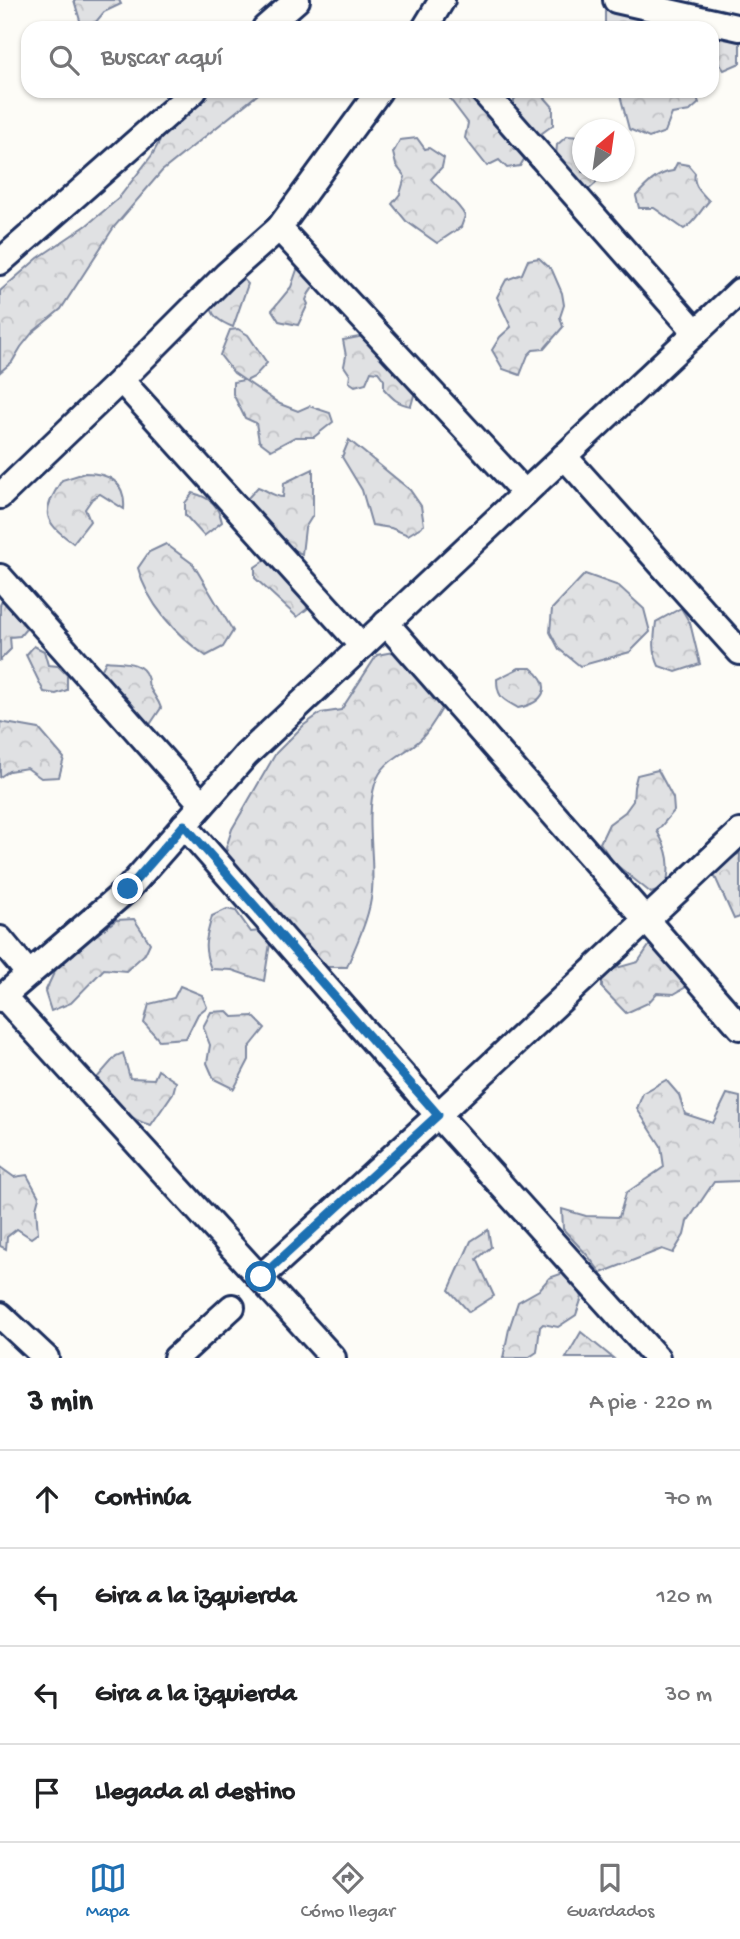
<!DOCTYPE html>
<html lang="es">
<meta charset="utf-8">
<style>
body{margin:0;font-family:"Gochi Hand",sans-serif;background:#f6f6f6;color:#202124}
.compass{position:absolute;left:572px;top:119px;width:63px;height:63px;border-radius:50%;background:#fff;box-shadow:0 2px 5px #0004;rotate:29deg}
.stop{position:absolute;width:21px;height:21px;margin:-16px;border:5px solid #1f6fb2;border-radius:50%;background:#fff}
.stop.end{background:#1f6fb2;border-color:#fff;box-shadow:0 2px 7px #0008}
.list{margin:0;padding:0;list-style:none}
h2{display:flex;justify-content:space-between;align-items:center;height:91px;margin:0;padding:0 28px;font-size:30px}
h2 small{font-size:23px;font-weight:400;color:#757577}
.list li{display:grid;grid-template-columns:46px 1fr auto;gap:21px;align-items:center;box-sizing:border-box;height:98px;padding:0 28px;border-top:2px solid #e0e0e0}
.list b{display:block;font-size:26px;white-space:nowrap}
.list em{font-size:23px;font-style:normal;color:#757577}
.icon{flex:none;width:38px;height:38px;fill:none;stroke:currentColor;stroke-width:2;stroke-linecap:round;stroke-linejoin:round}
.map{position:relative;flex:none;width:740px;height:1358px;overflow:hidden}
.search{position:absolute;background:#fff;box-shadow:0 2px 5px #0004;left:21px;right:21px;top:21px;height:77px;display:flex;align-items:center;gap:18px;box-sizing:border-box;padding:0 24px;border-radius:21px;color:#757577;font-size:26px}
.sheet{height:483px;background:#fff}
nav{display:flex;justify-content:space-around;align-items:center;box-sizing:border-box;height:98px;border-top:2px solid #e0e0e0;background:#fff;font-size:19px;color:#757577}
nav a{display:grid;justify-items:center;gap:4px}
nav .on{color:#1f6fb2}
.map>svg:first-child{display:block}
.forest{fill:url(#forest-crowns);stroke:#7e88a0;stroke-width:2}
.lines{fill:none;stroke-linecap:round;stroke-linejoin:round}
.street-casing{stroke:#1b2f5e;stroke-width:30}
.street{stroke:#fdfcf7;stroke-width:24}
.route{stroke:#1f6fb2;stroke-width:9}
</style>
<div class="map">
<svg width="740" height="1358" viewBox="0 0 740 1358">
<defs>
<pattern id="forest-crowns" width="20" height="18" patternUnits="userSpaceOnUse" patternTransform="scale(1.75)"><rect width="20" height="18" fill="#e0e1e3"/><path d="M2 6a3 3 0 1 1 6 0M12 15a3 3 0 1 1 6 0" fill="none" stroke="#c0c1c5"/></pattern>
</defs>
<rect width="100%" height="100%" fill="#fdfcf7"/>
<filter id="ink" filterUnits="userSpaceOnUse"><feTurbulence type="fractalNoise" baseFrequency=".0143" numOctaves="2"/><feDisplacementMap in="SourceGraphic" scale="14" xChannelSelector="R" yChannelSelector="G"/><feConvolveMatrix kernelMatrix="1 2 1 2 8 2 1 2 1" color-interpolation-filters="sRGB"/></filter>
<g filter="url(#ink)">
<g class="forest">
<path d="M 74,0 L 119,0 L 121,4 L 104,12 L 91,28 L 77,28 L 81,24 Z"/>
<path d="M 616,2 L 646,10 L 649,28 L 609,28 L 605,23 L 605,12 Z"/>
<path d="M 740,22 L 740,63 L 724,70 L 712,54 L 712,30 Z"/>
<path d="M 188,91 L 262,91 L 162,171 L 114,227 L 61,309 L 33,332 L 21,347 L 12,362 L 0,372 L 0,291 L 38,258 L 87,225 L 118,199 L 152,155 Z"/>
<path d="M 452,91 L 476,91 L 490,110 L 491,120 L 528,153 L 520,166 L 507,168 L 499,160 L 487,166 L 465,138 L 468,123 L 450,99 Z"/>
<path d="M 521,91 L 539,91 L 553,107 L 553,125 L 534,139 L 513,117 L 514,100 Z"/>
<path d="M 624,91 L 695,91 L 699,103 L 690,111 L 672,114 L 665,132 L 649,138 L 629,129 L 620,95 Z"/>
<path d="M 567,136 L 581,137 L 582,172 L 596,172 L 596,183 L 585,193 L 555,166 L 557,145 Z"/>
<path d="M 417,138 L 425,149 L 429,148 L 444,158 L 442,167 L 431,179 C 441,192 457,200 465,216 L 461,227 L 437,243 L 406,221 L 392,204 L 400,194 L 405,177 L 396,165 L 393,153 L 400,140 Z"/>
<path d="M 677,163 L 688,165 L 695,173 C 692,185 701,192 709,201 C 700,211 695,222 684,229 L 654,208 L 639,208 L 636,196 C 646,185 657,173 673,171 Z"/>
<path d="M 539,258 L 552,270 L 562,293 L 564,305 L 560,317 L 563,327 L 544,349 L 533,350 L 528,355 L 520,375 L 503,369 L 492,350 L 500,337 L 511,327 L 497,297 L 506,280 L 522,274 L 528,260 Z"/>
<path d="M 299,264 L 322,281 C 314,285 309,291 306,300 L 308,304 L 298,325 L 279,321 L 272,310 L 291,287 Z"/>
<path d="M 226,275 L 242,278 L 248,284 L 233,327 C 199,314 212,299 226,275 Z"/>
<path d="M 238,329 L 248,335 L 267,363 L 254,377 L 246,381 L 280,404 L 298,411 L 309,406 L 330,413 L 333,422 L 314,437 L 295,437 L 271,450 L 259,441 L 256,423 L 245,418 L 233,394 L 233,382 L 244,380 L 234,373 L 220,355 L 230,330 Z"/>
<path d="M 364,336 L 416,388 L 411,406 C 398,404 393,399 384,389 L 384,380 L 378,372 L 371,371 L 366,383 L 355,386 L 349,382 L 350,375 L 344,366 L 346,356 L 343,340 Z"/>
<path d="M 349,440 L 410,490 L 421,506 L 424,525 L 408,535 L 391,528 L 372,525 L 362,490 L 342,457 Z"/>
<path d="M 313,469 L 313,515 L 305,528 L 302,554 L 289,548 L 246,509 L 247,499 L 258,487 C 267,490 274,497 283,497 L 284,483 Z"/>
<path d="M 85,473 C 109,473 126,482 124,509 L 100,494 L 92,499 L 85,509 L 90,521 L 73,543 C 42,520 41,513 62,480 Z"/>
<path d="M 193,493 C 211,498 218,505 222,522 L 204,536 L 185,515 L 185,503 Z"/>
<path d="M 166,544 L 193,564 L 233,631 L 223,647 L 206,656 C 176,635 147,603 138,568 L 149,552 Z"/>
<path d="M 267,559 L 305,586 L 307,609 L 297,617 L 255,578 L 255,567 Z"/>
<path d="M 585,574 L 619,586 L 644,609 L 650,632 L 630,652 L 580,666 L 559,649 L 550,632 L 552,609 Z"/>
<path d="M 2,601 L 16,604 L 27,618 L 26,629 L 20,636 L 10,637 L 11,649 L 0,660 L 0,605 Z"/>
<path d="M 681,608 L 690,623 L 700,664 L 676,672 L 659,666 C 652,651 654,638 656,622 Z"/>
<path d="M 34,646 L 44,651 L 48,665 L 58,666 L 67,675 L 67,690 L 56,694 L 44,692 L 26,655 Z"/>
<path d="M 404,650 L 444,705 C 437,717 430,730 420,740 C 404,755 382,760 375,784 C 365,818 375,856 372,891 C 370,917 357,942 347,967 L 324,967 L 233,869 L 226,848 L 232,829 L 276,753 L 304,725 L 321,713 L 341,710 L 377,655 Z"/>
<path d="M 106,661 C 120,663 142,660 147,677 C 150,684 146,681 150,688 C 154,696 158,699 161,708 L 149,726 L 139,725 L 104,680 L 101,671 Z"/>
<path d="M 519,668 L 531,668 C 555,687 543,703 518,708 C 503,699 497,698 497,679 Z"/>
<path d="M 0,722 L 39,729 L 64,758 L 59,777 L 41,778 L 27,768 L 9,771 L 0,777 Z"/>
<path d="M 658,770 L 673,798 L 674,811 L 657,831 C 669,851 671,865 666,888 L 651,893 L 614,863 L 600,843 L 609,824 L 625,812 L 633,801 L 634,787 L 637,775 Z"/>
<path d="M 740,853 L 740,917 L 734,919 L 711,868 Z"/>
<path d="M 227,909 L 236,911 L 251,932 L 260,931 L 271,937 L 264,981 L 232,970 L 211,969 C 202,946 206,939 212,916 Z"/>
<path d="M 134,919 L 150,943 L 145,954 L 126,971 L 104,969 L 71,1003 L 51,1011 L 45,992 L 58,964 L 116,920 Z"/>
<path d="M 651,943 L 686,987 L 674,994 L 657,993 L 648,1003 L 626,1013 L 602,988 L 602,972 L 638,962 Z"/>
<path d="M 180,986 L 202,995 L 207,1007 L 198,1014 L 186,1038 L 159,1040 L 144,1023 L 149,1004 L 174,998 Z"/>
<path d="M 227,1011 L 233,1017 L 253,1016 L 265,1028 L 249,1048 L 249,1060 L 234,1089 L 214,1079 L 207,1063 L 210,1045 L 203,1027 L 211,1012 Z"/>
<path d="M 123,1053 L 130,1078 L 154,1079 L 158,1070 L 176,1082 L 173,1093 L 151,1125 C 126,1120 111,1098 96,1079 L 116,1056 Z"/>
<path d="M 666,1080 L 679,1095 L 685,1114 L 713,1123 L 727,1094 L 740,1097 L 740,1181 L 714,1182 L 687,1222 L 684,1235 L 673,1253 L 662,1249 L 601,1273 L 588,1256 L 563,1229 L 562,1209 L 586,1216 L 619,1217 L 626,1193 L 664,1167 L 661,1146 L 637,1109 L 643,1093 Z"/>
<path d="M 0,1167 L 14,1177 L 27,1175 L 39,1197 L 36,1208 L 38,1233 L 31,1238 L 17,1229 L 7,1237 L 6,1249 L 0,1246 Z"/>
<path d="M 488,1230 L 491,1247 L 477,1259 L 494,1296 L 469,1312 L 449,1290 L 471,1241 Z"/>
<path d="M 569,1271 L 582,1297 L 576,1315 L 558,1327 L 543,1324 L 540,1327 L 537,1352 L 528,1358 L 503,1358 L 509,1329 L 518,1302 L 539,1290 L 549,1278 Z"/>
<path d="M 581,1332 L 613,1358 L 566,1358 Z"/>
</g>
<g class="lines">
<g class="street-casing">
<g id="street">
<path d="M 616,0 L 740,28"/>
<path d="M 265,28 L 297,0"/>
<path d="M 425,28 L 442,0"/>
<path d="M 483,91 L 696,332"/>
<path d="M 279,228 L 525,493"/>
<path d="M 0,262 L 194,91"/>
<path d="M 121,380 L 362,646"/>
<path d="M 564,456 L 740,652"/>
<path d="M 0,496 L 121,380 L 226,275 L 279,228 L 379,91"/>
<path d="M 0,577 L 202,804"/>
<path d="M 386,623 L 740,1027"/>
<path d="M 184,825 L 438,1115 L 657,1358"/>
<path d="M 0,939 L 29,974"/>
<path d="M 3,996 L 333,1358"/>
<path d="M 0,999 L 128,889 L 246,755 L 740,291"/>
<path d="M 261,1277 L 438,1115 L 740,832"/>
<path d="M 0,1315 L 46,1358"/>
<path d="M 176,1358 L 232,1307"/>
</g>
</g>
<use href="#street" class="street"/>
</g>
</g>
<g class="lines" filter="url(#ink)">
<path class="route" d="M 128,889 L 184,825 L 438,1115 L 261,1277"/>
</g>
</svg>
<svg class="compass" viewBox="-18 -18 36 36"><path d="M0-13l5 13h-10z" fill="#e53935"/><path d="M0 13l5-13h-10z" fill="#757577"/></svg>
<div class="stop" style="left:261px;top:1277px"></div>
<div class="stop end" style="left:128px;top:889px"></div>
<div class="search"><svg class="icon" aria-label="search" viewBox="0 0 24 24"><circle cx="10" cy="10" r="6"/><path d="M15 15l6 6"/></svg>Buscar aquí</div>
</div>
<section class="sheet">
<h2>3 min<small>A pie · 220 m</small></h2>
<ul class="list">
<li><svg class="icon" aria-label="ahead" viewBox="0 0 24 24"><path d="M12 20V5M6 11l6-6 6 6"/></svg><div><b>Continúa</b></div><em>70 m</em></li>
<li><svg class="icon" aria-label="left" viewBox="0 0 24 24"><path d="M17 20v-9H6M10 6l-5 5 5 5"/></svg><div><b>Gira a la izquierda</b></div><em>120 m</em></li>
<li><svg class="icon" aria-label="left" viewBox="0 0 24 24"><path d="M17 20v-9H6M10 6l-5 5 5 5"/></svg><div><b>Gira a la izquierda</b></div><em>30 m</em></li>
<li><svg class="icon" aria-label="arrive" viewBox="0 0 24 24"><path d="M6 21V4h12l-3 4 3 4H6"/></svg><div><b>Llegada al destino</b></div></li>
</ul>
</section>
<nav>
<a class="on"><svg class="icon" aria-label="map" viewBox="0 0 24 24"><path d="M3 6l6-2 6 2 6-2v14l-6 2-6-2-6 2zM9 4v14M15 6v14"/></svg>Mapa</a>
<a><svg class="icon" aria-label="directions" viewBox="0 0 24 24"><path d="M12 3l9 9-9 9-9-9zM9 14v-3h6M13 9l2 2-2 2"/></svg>Cómo llegar</a>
<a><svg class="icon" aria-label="saved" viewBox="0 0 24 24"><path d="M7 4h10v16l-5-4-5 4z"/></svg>Guardados</a>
</nav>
